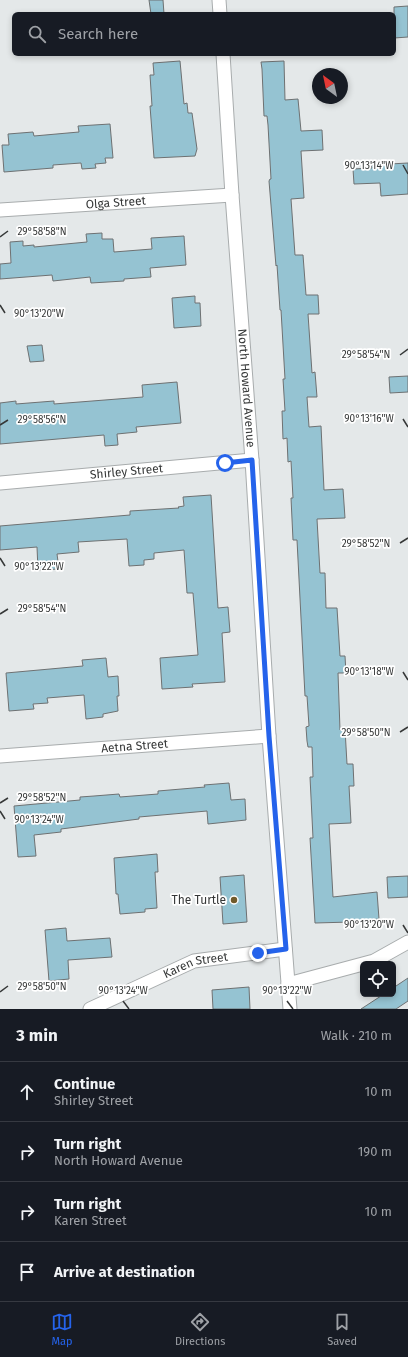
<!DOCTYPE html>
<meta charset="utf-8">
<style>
body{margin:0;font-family:"Fira Sans",sans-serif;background:#242831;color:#f1f3f6}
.controls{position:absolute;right:12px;bottom:12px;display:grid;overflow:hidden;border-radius:6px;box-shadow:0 2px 6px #0003}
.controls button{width:36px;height:36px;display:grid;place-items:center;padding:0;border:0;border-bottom:1px solid #363941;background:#171b24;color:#f1f3f6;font:20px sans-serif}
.compass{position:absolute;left:312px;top:68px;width:36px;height:36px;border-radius:50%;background:#171b24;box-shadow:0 2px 6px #0003;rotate:327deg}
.stop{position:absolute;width:12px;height:12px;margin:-9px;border:3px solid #2563eb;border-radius:50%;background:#fff}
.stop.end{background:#2563eb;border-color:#fff;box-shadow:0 1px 4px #0008}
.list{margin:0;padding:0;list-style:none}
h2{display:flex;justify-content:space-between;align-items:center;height:52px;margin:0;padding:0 16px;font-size:17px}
h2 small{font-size:13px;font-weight:400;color:#9ea1a6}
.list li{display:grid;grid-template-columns:26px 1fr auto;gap:12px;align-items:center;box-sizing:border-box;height:60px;padding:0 16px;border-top:1px solid #363941}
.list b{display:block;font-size:15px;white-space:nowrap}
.list p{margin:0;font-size:13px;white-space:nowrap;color:#9ea1a6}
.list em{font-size:13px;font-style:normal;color:#9ea1a6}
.icon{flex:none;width:22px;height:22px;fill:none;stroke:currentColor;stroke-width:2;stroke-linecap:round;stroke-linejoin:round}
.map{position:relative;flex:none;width:408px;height:1009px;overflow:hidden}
.search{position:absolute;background:#171b24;box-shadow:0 2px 6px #0003;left:12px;right:12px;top:12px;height:44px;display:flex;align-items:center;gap:10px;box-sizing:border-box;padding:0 14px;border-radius:6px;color:#9ea1a6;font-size:15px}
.sheet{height:292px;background:#171b24}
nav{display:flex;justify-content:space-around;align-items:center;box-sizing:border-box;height:56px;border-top:1px solid #363941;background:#171b24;font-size:11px;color:#9ea1a6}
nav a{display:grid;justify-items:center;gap:2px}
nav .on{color:#2563eb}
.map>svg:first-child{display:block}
.building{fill:#95c3d2;stroke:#6e7172}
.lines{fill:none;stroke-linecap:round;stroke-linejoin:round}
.street-casing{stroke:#a8acad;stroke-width:15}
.street{stroke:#fff;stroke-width:13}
.route{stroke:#2563eb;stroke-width:5}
.ticks{fill:none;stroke:#363838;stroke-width:1.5}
.poi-dot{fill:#705a2a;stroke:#fff;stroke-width:1.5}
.labels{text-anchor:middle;stroke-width:3.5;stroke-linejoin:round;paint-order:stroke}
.street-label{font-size:12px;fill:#363838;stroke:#fff}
.poi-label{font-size:12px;fill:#363838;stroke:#fff;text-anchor:end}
.ticks-label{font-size:10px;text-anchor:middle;fill:#363838;stroke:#fff;stroke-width:3.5;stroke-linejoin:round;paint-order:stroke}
</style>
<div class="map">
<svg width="408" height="1009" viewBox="0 0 408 1009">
<rect width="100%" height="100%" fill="#e4e8e9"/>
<g class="building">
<path d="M 149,0 L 163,0 L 164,14 L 151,14 Z"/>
<path d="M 408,6 L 408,37 L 394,38 L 394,7 Z"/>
<path d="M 180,61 L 184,104 L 187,103 L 188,113 L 192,113 L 197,149 L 195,156 L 154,158 L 150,106 L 152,106 L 150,75 L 154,75 L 153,63 Z"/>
<path d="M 284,61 L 285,100 L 298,99 L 301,131 L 322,130 L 323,150 L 301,151 L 304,198 L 291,199 L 295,255 L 303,255 L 306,295 L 318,295 L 319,314 L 308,314 L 312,373 L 315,372 L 317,397 L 307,397 L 309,427 L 321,426 L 324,490 L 343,489 L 345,518 L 317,519 L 320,573 L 325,573 L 326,608 L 337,608 L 340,656 L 345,656 L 346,673 L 338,673 L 340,730 L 345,729 L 347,764 L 353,764 L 354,786 L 349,786 L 351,823 L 329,824 L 333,897 L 377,892 L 379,919 L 351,922 L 315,923 L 310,838 L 313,838 L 310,777 L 313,777 L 312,747 L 308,747 L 307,741 L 306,727 L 309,726 L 307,696 L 305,696 L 297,540 L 293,540 L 291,498 L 293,498 L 291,461 L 288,462 L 287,438 L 283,439 L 282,411 L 285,411 L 283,379 L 285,379 L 281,310 L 280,310 L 277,265 L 276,266 L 269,181 L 270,179 L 271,179 L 268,125 L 267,116 L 264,116 L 262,69 L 261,62 Z"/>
<path d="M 110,124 L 113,158 L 105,158 L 106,163 L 95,164 L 96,168 L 82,169 L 81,163 L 53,165 L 53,168 L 4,172 L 2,145 L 9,145 L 8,134 L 33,132 L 34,136 L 79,132 L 78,126 Z"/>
<path d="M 408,163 L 408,194 L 381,196 L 380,183 L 354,184 L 353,169 L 372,168 L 371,165 Z"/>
<path d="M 102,233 L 102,239 L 113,239 L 114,252 L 152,249 L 151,238 L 184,236 L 186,265 L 150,268 L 151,277 L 124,279 L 124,281 L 91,283 L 90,277 L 53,281 L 52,275 L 0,279 L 0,264 L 11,263 L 10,242 L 23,241 L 23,246 L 34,245 L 34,247 L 87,242 L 86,234 Z"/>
<path d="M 195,296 L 195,303 L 200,303 L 201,326 L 174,328 L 172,298 Z"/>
<path d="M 42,345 L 44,361 L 30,362 L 27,346 Z"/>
<path d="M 408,376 L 408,392 L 390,393 L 389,377 Z"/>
<path d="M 177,382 L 181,423 L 136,427 L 137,432 L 117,434 L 118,445 L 105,446 L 104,435 L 0,444 L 0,403 L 16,401 L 16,404 L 54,401 L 54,404 L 143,397 L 142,385 Z"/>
<path d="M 211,495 L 218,608 L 228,607 L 230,632 L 222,633 L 225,682 L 192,684 L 193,687 L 162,689 L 160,658 L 198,655 L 193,593 L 187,593 L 184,550 L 154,553 L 154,559 L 144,560 L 144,565 L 129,566 L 127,539 L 78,542 L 79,552 L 57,554 L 59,569 L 38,570 L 37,547 L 0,550 L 0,526 L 130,515 L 130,511 L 179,508 L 178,507 L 184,506 L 183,497 Z"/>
<path d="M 106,658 L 108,677 L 118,676 L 119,696 L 117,696 L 118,711 L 103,714 L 103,717 L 86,719 L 84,695 L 47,698 L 48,703 L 33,704 L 34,709 L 9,711 L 6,673 L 83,666 L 82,660 Z"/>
<path d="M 229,783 L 231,800 L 245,799 L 246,820 L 208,824 L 207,811 L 139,817 L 139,819 L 61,829 L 61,832 L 34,835 L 36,856 L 18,857 L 14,806 L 80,800 L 80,797 L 94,796 L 119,794 L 120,797 L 158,794 L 158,791 L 205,787 L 204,785 Z"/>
<path d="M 157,854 L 158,872 L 155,872 L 157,908 L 145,909 L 145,912 L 120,914 L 118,894 L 116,894 L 114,858 Z"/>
<path d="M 244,875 L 247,922 L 223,924 L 220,877 Z"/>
<path d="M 408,876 L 408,897 L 388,898 L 387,877 Z"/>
<path d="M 66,928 L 67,941 L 110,938 L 112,957 L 68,960 L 69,979 L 49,981 L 45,930 Z"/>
<path d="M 408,978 L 408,1001 L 396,1009 L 361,1009 L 384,994 L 393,994 L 393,988 Z"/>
<path d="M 249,987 L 250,1009 L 213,1009 L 212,990 Z"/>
</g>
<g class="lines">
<g class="street-casing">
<g id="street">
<path d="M 219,0 L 220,14"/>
<path id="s1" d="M 223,54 L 232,195 L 252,460 L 269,736 L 290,1009"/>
<path id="s2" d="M 0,210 L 232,195"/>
<path id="s3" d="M 0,483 L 252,460"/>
<path id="s4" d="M 0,756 L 269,736"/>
<path d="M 288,984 L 374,961 L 408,942"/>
<path id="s5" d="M 90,1009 L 194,961 L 285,949"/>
</g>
</g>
<use href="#street" class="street"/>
</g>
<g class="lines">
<path class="route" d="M 225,463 L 252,460 L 269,736 L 286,949 L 258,953"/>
</g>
<path class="ticks" d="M 403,165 L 408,174M 0,237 L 8,231M 0,305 L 5,313M 400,355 L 408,349M 403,419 L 408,427M 0,425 L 8,420M 400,543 L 408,538M 0,558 L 5,566M 0,614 L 8,609M 403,672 L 408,680M 400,732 L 408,727M 0,803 L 8,798M 0,811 L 5,819M 403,925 L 408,933M 0,992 L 8,986M 123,1001 L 129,1009M 287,1001 L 293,1009"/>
<circle class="poi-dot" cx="234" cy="900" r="4"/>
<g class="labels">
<g class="street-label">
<text dy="4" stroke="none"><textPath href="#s2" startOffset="116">Olga Street</textPath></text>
<text dy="4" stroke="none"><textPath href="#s1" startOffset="335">North Howard Avenue</textPath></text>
<text dy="4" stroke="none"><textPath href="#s3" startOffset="127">Shirley Street</textPath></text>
<text dy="4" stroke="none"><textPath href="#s4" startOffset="135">Aetna Street</textPath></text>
<text dy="4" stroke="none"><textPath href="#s5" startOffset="115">Karen Street</textPath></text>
</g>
<g class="poi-label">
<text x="226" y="904">The Turtle</text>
</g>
</g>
<g class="ticks-label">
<text x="369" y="169">90°13'14"W</text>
<text x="42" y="235">29°58'58"N</text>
<text x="39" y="317">90°13'20"W</text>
<text x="366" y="358">29°58'54"N</text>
<text x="369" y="422">90°13'16"W</text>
<text x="42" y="423">29°58'56"N</text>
<text x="366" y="547">29°58'52"N</text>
<text x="39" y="570">90°13'22"W</text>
<text x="42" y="612">29°58'54"N</text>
<text x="369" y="675">90°13'18"W</text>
<text x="366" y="736">29°58'50"N</text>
<text x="42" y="801">29°58'52"N</text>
<text x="39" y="823">90°13'24"W</text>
<text x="369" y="928">90°13'20"W</text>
<text x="42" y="990">29°58'50"N</text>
<text x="123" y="994">90°13'24"W</text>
<text x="287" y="994">90°13'22"W</text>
</g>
</svg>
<div class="controls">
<button><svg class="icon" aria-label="locate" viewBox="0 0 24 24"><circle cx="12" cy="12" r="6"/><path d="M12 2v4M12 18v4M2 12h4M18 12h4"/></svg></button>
</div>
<svg class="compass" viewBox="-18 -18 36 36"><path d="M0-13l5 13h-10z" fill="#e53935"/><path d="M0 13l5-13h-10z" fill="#9ea1a6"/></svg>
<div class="stop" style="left:225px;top:463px"></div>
<div class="stop end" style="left:258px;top:953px"></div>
<div class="search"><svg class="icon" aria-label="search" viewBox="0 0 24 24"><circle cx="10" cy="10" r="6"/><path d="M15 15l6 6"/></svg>Search here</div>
</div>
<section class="sheet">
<h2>3 min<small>Walk · 210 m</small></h2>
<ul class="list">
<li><svg class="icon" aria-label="ahead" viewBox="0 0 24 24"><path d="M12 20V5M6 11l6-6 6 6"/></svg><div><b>Continue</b><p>Shirley Street</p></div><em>10 m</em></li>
<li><svg class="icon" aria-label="right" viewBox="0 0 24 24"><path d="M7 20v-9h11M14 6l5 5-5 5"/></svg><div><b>Turn right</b><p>North Howard Avenue</p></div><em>190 m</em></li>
<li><svg class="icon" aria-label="right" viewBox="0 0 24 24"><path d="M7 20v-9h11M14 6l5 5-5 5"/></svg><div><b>Turn right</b><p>Karen Street</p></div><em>10 m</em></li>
<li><svg class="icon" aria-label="arrive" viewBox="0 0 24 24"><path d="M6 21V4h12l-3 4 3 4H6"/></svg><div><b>Arrive at destination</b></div></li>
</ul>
</section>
<nav>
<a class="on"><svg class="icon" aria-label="map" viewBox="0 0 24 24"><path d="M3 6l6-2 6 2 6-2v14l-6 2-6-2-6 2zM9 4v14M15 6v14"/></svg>Map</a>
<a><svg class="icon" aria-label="directions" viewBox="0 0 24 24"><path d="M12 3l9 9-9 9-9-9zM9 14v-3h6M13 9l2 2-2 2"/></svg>Directions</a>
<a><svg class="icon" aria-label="saved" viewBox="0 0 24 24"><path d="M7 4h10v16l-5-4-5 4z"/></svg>Saved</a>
</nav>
